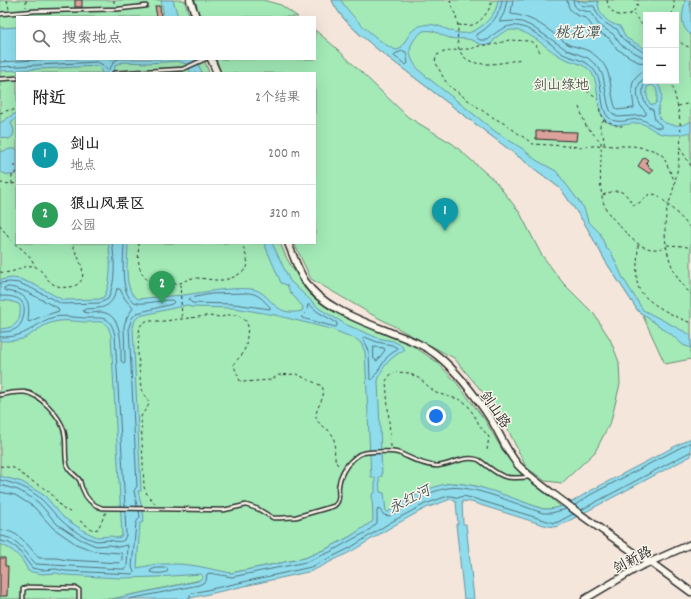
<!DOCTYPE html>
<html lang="zh">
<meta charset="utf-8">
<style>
body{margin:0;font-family:Dekko,"LXGW WenKai TC",sans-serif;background:#f2f2f2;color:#222}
.controls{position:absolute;right:12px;top:12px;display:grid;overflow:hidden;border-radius:0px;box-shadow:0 4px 16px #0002}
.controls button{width:36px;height:36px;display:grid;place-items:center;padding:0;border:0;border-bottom:1px solid #e0e0e0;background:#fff;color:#222;font:20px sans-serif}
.you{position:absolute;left:436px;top:416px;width:14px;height:14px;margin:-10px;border:3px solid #fff;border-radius:50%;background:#1a73e8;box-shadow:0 0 0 6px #1a73e833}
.badge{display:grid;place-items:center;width:26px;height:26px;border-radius:50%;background:#0b8043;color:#fff;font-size:13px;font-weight:700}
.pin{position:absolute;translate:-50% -33px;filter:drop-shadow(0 1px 2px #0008)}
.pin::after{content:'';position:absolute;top:21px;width:14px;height:12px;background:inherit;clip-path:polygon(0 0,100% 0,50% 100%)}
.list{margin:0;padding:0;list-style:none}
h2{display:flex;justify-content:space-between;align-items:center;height:52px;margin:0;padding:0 16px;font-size:17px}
h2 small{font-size:13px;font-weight:400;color:#767676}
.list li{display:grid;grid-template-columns:26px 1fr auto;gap:12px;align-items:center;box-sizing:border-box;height:60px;padding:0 16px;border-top:1px solid #e0e0e0}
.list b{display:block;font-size:15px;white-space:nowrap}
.list p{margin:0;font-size:13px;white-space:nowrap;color:#767676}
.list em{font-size:13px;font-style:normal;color:#767676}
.icon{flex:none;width:22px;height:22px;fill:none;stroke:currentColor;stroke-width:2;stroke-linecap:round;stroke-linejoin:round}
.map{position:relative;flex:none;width:691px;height:599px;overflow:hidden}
.search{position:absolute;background:#fff;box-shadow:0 4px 16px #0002;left:16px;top:16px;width:300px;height:44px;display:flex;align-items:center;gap:10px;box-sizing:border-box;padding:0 14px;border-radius:0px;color:#767676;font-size:15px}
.panel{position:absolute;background:#fff;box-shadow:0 4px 16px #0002;left:16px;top:72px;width:300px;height:172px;border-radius:0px}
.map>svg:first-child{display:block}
.green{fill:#a3eab7;stroke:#678a71;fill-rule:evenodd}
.water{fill:#8fdced;stroke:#67959f;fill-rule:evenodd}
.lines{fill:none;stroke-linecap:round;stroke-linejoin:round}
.shore{stroke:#537279;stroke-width:1}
.building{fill:#dba19b;stroke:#2b2b2b}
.service-casing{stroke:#2b2b2b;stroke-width:5.5}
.tertiary-casing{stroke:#2b2b2b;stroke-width:9}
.path{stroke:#2b2b2b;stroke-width:1;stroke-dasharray:3 3;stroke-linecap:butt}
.service{stroke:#fbf7ec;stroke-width:2.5}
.tertiary{stroke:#fbf7ec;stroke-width:6}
.labels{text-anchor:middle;stroke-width:3;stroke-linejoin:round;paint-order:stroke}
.park-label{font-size:14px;fill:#495b4e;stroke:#fbf7ec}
.street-label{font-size:14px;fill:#2b2b2b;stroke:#fbf7ec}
.water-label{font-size:15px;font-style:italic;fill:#44575c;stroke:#fbf7ec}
</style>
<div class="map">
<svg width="691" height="599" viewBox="0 0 691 599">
<rect width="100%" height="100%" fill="#f5e6dc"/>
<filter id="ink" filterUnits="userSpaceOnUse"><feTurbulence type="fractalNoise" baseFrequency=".025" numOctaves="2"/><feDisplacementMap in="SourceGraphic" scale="8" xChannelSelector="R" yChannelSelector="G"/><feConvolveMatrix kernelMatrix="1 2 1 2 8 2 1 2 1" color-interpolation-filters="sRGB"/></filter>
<g filter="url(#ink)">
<g class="green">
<path d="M 0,0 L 184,0 L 190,17 L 17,17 L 17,59 L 204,59 L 209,73 L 17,73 L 17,243 L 280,243 L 287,259 L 301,282 L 314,297 L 334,310 L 358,323 L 410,344 L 437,362 L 456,382 L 485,420 L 504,453 L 522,475 L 549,496 L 561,507 L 551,509 L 543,509 L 476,486 L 455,483 L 446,484 L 404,502 L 351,536 L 328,548 L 305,558 L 231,573 L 196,581 L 112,599 L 0,599 Z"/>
<path d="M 195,0 L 263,0 L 281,5 L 298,17 L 200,17 Z"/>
<path d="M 332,0 L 691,0 L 691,359 L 665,364 L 642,314 L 638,311 L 606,262 L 585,224 L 561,189 L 377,49 C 361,35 340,20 332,0 ZM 646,15 L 676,15 L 676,81 L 646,81 Z"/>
<path d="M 315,30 L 335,47 L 408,117 L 453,144 L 496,182 L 520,213 L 541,254 L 563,283 L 594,314 L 610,339 L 619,362 L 620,384 L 611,421 L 595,452 L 562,483 L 545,481 L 526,467 L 500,413 L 454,358 L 371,314 L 311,279 L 294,243 L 315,243 L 315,73 L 221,73 L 216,59 L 315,59 Z"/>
</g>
<g class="water">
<path d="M 161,0 L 173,0 L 178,17 L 164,17 Z"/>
<path d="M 332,0 L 341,0 C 349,15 380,44 396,50 L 400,49 C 406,41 410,29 420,26 C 443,17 457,48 484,24 C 492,17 497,10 498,0 L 578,0 L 585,2 L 598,1 C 598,15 608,24 620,26 L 626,38 L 646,49 L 646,81 L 656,81 C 669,100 655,101 659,118 C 665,126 683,128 691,121 L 691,132 C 681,135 665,137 655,131 C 650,128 646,124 639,123 C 627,123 617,129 606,121 C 595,112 600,85 592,73 C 583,61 569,63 558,55 C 536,41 513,13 491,44 C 477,47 477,40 467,39 C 460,38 454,40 447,37 C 438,34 434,29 423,31 C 405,45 407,58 422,73 L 496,132 L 523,149 L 536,160 L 556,171 L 584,208 L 588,221 L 600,233 L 606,248 L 611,252 L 623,278 L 643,310 L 691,335 L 691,348 L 683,345 L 672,335 L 638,311 L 606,262 L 585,224 L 561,189 L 377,49 C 362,36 339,18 332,0 ZM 652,85 C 658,88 658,96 656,103 L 654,105 L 650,104 C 647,98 646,93 647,87 Z"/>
<path d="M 685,0 L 689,0 L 691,9 L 691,35 C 678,25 683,14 685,0 Z"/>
<path d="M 17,27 L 17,59 L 196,59 L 202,73 L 191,73 L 186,64 L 178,61 L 149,63 L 124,62 L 117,64 L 115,66 L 114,73 L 102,73 L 100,68 L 98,66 L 0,71 L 0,28 Z"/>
<path d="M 14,114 L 17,114 L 17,118 L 11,123 L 14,130 L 13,136 L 9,139 L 0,137 L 0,123 Z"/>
<path d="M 10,149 L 17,149 L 17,174 C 11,176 5,175 0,171 L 0,152 Z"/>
<path d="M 108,243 L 128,243 C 128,257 122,293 139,299 C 154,297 169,296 184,295 C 206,292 229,287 252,289 C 272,292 272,318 302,311 L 303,307 L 290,292 L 287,285 L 281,283 L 264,243 L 272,243 L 290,281 L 320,309 L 347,325 L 378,338 L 393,341 L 401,345 L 404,350 C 391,357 382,366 378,381 L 382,476 L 379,477 L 380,492 L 384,493 L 386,512 L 388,512 C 403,501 428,487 446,484 C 470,479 519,501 543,509 C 561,510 574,501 588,492 L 691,438 L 691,456 L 559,526 L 554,527 L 544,525 L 471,502 L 462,501 L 463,524 L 466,524 L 474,599 L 464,599 L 456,524 L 458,524 L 456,502 L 451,499 L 426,508 L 393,526 L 352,551 L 312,571 L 186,599 L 112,599 L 198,581 L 203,577 L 201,574 L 157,577 L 120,578 L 65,575 L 56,573 L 42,574 L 28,571 C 23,558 13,549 0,544 L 0,476 L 22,482 L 37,491 L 45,496 L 63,517 L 84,531 L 97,537 L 111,536 L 118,538 L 122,536 L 111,335 C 106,319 103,322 88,322 C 77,322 66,319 54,322 C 41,325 34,334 22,339 C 15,341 7,341 0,341 L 0,329 C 11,328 18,326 20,314 C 20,310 21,308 19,304 L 10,301 L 0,300 L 0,280 L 11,278 L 20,279 L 35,285 L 63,300 L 100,299 L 104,297 C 112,281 111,260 108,243 ZM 187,305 L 190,307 L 234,308 L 275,315 L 331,329 L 356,339 L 361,343 L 365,352 L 371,477 L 375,477 L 375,493 L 372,494 L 373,521 L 351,536 L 328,548 L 305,558 L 231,573 L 197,566 L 180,564 L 157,564 L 137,568 L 140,523 L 143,522 L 144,517 L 138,491 L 141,491 L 133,328 L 135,320 L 139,316 Z"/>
</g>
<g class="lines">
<g class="shore">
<path d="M 502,0 C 501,15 489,28 476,35 L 476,37 L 480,40 L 488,40 C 512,15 527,27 551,44 C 555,47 558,51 563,54 C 575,60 588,59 596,73 C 604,85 599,109 609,118 C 618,125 629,119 639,119 C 648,120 654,129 661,128 L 661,125 L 655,120 L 653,110 C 644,106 642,97 643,87 L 648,81"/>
<path d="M 507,0 L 504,13 L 500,20 L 500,22 L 514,21 L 522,22 L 531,26 L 567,50 L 588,58 L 599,68 L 603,76 L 608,104 L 610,110 L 613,114 L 618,117 L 646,115 L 646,112 C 636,104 633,84 646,77"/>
<path d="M 513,0 L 511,13 L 511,14 C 533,16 549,30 566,43 C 570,46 575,46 580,48 C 591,50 601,59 606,68 C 612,79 611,102 617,110 L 634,108 C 633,93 626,78 646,70"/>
<path d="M 567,0 C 568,12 576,16 586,18 L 595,30 L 609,38 L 617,49 L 638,62 L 646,63"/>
<path d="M 573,0 C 574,11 582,10 590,12 L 599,25 L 613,34 L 621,45 L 641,56 L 646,57"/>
<path d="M 578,0 C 579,8 588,6 594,6 C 598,18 605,25 617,29 C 623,44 631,43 643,52 L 646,52"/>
<path d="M 403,51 L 406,52 L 408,63 L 406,65 L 394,56 L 395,54 Z"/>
<path d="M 0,62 L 53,59"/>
<path d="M 0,67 L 97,62 L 103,65 L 108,71 L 114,62 L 118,59"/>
<path d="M 124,243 C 124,257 118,300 138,303 C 146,304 162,300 172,300 L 174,302 L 172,304 L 137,313 L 132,318 L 129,327 L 137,486 L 134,491 L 137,506"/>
<path d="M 0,283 L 10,282 L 19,283 L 33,289 L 62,304 L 100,303 L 108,299 C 116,283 115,260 112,243"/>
<path d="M 10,287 C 28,290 42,301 58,308 L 59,311 L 40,317 L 29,322 L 28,321 C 29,308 31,298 17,293 C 12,292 8,292 4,290 L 4,288 Z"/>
<path d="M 117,289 L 120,289 L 125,299 L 133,308 L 127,317 L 124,326 L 125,361 L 124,363 L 121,361 C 121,345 123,313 100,312 C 95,312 88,315 83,311 L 85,309 C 103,308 111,309 117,289 Z"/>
<path d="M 250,293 C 260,295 263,300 270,307 L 270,309 L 234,304 L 192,303 L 189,300 L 190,298 L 211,294 Z"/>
<path d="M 0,296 C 13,296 26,297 24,313 C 22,328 15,332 0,332"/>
<path d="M 308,305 L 310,305 L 318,312 L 337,323 L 337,326 L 335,327 L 302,318 L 302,316 L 307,311 Z"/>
<path d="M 0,337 C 6,337 12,337 18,335 C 31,332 39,321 54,317 C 66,315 76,318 88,318 C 105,318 110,316 115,335 L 125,506"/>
<path d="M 365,337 L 377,342 L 392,345 L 397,348 L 396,350 L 387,357 L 372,380 L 370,378 L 369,352 L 367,346 L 363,339 Z"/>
<path d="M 374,347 L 384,348 L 385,350 L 377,361 L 374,359 Z"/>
<path d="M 0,480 C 16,484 28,487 41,499 C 48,505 53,513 60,519 C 67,527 86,539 97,541 C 101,541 105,540 109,540 C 115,541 119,543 124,540 L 126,535 L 125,511"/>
<path d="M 0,485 L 18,490 L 32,498 L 39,503 L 57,524 L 80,539 L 96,546 L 109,545 L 118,547 L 128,545 L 127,567 L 126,569 L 120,569 L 36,564 C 25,553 18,537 0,536"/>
<path d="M 0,492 L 15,495 L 34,507 L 53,528 L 76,544 L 94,551 L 121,553 L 122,554 L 122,561 L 120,563 L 67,560 L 56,558 L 39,558 C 28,546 19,530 0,530"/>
<path d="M 575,505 L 590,495 L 691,442"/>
<path d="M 581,510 L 688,453 L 691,452"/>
<path d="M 0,541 L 9,543 L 17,548 L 32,568 L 42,570 L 56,569 L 65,571 L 133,574 L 134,572 L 132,567 L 136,523 L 140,517 L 139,511"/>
<path d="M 157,568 L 167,568 L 168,571 C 164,574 155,574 150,572 L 151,570 Z"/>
<path d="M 129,599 L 199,585 L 206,581 L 207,574 L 209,573 L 232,577 L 306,562 L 330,552 L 353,539 L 367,532 L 377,523 L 377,511 L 378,509 L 380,510 L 384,515 L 389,516 C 406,506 428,491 448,488 C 472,484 518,505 543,513 L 551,513 L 567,509"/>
<path d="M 190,599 L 190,596 L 193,593 L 311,567 L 350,548 L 391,522 L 425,504 L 448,496 L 452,496 L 458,498 L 463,496 L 472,498 L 554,523 L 558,522 L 573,514"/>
</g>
</g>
<g class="building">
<rect x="75" y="0" width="7" height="7"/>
<path d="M 155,6 L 160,6 L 161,17 L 157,17 Z"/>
<path d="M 536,131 L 577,132 L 576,141 L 536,139 Z"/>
<path d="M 644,157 L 648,160 L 646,162 L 649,165 L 648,166 L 653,170 L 650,174 L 638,166 Z"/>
<path d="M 0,558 L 5,558 L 5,566 L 8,566 L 7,596 L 0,596 Z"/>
</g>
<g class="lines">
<g class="service-casing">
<g id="service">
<path d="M 0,14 L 35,11 L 119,9 L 146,6"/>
<path d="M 114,73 L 183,69 L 205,59"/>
<path d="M 0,79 L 17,78"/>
<path d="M 0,395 C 8,393 16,392 24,392 C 40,394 60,416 64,431 C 67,442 64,454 67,465 C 68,472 77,475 80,481 C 81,484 81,487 83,490 C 86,499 93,505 102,508 L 224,510 L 246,505 L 258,509 L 273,518 L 280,518 L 296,517 L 334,506 C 342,500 337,492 339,484 C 340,476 345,467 350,462 C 353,459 356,456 360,454 C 367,451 391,451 399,453 C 411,458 424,466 437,466 C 451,465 463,455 479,460 C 501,476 501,480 530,477"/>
<path d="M 23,599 L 23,589 L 28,587 L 76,588 L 79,590 L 79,599"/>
</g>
</g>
<g class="tertiary-casing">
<g id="tertiary">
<path d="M 190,0 L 196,17"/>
<path d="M 211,59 L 217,73"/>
<path d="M 288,243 C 293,255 298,270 305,281 C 322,308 365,322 392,333 C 408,339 425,345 438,356 C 459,373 477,398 492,421 C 501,436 507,452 518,465 C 528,476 542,485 553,494 C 581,515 610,536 639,556 L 650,562 L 691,592"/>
<path d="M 585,599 L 639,567 L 691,544"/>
</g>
</g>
<g class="path">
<path d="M 7,0 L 9,9"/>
<path d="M 26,0 L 26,7"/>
<path d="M 114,0 L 114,5"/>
<path d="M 450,0 C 453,9 457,17 458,27 C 458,33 457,39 458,45 C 463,73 503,63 521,59"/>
<path d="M 607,0 C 609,21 637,21 638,0"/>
<path d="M 633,13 L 646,30"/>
<path d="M 672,15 L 674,6 L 674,0"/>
<path d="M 458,25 C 463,25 467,26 472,25 C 481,23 491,9 492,0"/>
<path d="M 676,39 L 684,45 L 691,48"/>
<path d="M 540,52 L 536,45 L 530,41 L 509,40 L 493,45 L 482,45 L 470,49 L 462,49 L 444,52 L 437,55 L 435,61 L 444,79 L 449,86 L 487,114 L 505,124 L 533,144 L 582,147 L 604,145 L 612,146 L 633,146 L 645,148 L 656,151 L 663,156 L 675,182"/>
<path d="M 576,79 L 582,80 L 587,91 L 598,98 L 600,112 L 606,122 C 612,121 615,127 622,126"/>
<path d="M 671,81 C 677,101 683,126 680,147 C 679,160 677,174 674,186 C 672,196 667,206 666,216 C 662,244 670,274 691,294"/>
<path d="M 678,106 L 691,103"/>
<path d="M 579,107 L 586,126 L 601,142 C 602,161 598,182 603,201 C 605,210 611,217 618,224 C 631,239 644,255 666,247"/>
<path d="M 0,113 L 9,110 L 17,110"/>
<path d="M 604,120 C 594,127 606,134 604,144"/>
<path d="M 680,148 L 691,166"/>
<path d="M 13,166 L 17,166"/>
<path d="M 0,183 L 12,184 L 17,183"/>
<path d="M 12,184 L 12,174 L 17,172"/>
<path d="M 603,195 C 610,192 619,188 626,195 C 629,198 630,202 634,205 C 645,203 643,191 658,195 C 670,207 681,216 691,229"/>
<path d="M 0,225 L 11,241 L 22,249 L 31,258 L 35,266"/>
<path d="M 139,243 C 137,264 138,285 165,284 C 169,284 176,284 180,283 C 186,281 188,278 194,278 C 211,278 219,284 236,276 C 239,274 243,272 246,269 C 251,263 243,251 243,243"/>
<path d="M 638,245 C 638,256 635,276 638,286 C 643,302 676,317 691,323"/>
<path d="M 667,245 L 683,246 L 691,248"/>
<path d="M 0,272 C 15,275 22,264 33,266 C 42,268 45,279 53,284 C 59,287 67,289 74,286 C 93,279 76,255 72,243"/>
<path d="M 180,284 L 182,318"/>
<path d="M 391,447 L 386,381 L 391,374 L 397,372 L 409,373 L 420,379 L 436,393 L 461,400 L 467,404 L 477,420 L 479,425 L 489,437 L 487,450 L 489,452"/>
<path d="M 0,466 L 14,468 L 27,478 L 50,492 L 63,509 L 70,512"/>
<path d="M 155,504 L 147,494 L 144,487 L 141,417 C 143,411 148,409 149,403 L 141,389 L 138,353 L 139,333 L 140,326 L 146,321 L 164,321 L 206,316 L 222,317 L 227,315 L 238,315 L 246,321 L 248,326 L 246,346 L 242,355 L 234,363 L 234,366 L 240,381 L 243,382 L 271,380 L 279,375 L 296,374 L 322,386 C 327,398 317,404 316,415 C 315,425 329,427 333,436 C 337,446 331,461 340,467"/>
<path d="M 80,521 L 93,530 L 98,529 L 106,512"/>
</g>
<use href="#service" class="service"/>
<use href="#tertiary" class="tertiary"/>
</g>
</g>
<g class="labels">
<g class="park-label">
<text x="561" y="89">剑山绿地</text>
</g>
<g class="street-label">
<text transform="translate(496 409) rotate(56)" y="5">剑山路</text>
<text transform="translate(632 559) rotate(-28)" y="5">剑新路</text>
</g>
<g class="water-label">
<text x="577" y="37">桃花潭</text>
<text transform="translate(409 499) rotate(-27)" y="5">永红河</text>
</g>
</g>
</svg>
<div class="controls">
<button>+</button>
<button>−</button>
</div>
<div class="you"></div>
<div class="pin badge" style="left:445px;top:231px;background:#0f9aa8">1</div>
<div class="pin badge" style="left:162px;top:304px;background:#2e9e5b">2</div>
<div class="search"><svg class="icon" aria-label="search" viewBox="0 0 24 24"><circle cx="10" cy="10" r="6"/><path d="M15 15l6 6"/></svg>搜索地点</div>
<section class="panel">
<h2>附近<small>2个结果</small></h2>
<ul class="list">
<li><span class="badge" style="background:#0f9aa8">1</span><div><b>剑山</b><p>地点</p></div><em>200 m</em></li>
<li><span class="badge" style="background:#2e9e5b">2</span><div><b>狼山风景区</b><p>公园</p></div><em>320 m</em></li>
</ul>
</section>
</div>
